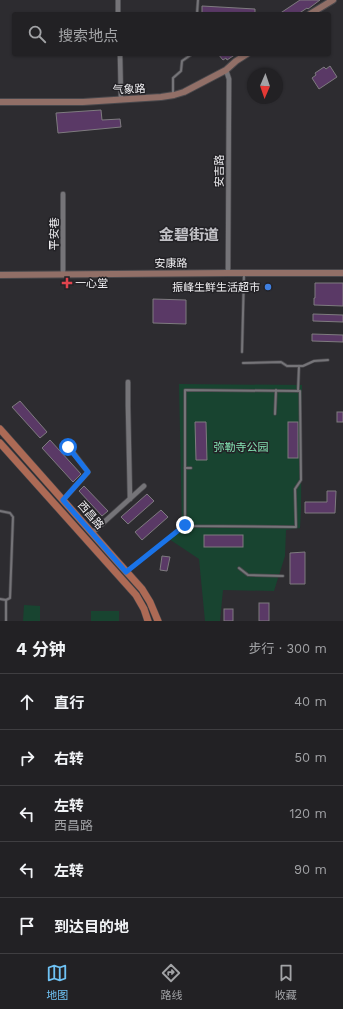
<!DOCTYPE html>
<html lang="zh">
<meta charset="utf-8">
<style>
body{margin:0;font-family:"Work Sans","Noto Sans SC",sans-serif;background:#2e2e31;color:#f1f3f6}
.compass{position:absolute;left:247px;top:68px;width:36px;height:36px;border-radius:50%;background:#222124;box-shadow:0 1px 3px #0004;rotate:182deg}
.stop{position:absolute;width:12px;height:12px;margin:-9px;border:3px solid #1a73e8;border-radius:50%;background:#fff}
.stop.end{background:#1a73e8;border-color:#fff;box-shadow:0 1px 4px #0008}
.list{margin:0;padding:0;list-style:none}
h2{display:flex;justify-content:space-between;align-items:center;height:52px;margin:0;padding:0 16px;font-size:17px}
h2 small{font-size:13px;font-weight:400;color:#a2a3a6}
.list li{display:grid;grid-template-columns:26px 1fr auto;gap:12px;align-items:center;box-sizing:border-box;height:56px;padding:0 16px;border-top:1px solid #3f3e41}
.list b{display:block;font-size:15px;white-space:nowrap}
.list p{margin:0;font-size:13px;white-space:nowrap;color:#a2a3a6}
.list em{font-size:13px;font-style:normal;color:#a2a3a6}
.icon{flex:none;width:22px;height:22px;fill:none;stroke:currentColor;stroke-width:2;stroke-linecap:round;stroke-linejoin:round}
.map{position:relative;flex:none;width:343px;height:621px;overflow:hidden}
.search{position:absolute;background:#222124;box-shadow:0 1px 3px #0004;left:12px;right:12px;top:12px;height:44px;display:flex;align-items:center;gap:10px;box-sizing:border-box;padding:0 14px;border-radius:4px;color:#a2a3a6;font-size:15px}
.sheet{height:332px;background:#222124}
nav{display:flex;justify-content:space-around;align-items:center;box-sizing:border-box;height:56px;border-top:1px solid #3f3e41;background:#222124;font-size:11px;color:#a2a3a6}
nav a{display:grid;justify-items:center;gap:2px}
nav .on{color:#6fc2f4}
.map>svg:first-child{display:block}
.park{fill:#184430}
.building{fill:#5a3966;stroke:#7e7b7f}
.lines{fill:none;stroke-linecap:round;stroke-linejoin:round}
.lane-casing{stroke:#49484c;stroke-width:3.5}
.street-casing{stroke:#49484c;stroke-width:6}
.secondary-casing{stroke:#49484c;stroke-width:8}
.primary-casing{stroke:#49484c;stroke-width:8}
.lane{stroke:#757478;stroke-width:2}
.street{stroke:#757478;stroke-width:4.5}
.secondary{stroke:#916f67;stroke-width:6}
.primary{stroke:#ad6a55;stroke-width:7}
.route{stroke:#1a73e8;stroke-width:5}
.health-dot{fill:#e0444e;stroke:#232226;stroke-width:1.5}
.shop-dot{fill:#3f7fe0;stroke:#232226;stroke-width:1.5}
.labels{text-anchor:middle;stroke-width:3;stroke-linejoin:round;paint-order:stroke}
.street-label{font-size:11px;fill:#efeef1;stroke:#232226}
.poi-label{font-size:11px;fill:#efeef1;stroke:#232226;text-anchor:start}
.park-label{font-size:11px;fill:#84e3b3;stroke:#232226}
.district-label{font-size:15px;font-weight:bold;fill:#c3c2c7;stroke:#232226}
</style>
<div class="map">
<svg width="343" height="621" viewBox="0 0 343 621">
<rect width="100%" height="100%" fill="#2d2c30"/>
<g class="park">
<path d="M 179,384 L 302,385 L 301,509 L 300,528 L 286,530 L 285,556 L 274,591 L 223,590 L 220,621 L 205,621 L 199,559 L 166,537 L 182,527 Z"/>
<path d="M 24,605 L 40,606 L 40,621 L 23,621 Z"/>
<rect x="91" y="611" width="28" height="10"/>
</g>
<g class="building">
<path d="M 300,0 L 320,0 L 308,9 L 307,8 L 298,14 L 279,14 Z"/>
<path d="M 202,6 L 255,9 L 255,14 L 202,14 Z"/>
<path d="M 218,54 L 236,54 L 227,60 L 226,58 L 223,60 Z"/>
<path d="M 330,66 L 337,77 L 319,89 L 312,78 L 316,75 L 315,73 L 324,67 L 326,69 Z"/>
<path d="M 101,110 L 102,120 L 120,119 L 121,127 L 58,133 L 56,113 Z"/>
<path d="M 315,283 L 343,283 L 343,306 L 314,305 L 314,298 L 315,298 Z"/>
<path d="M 153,299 L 186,300 L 186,324 L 153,323 Z"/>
<path d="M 313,314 L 343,315 L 343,322 L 313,321 Z"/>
<path d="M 312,334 L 343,335 L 343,342 L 312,341 Z"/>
<path d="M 20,401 L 47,432 L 40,438 L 12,407 Z"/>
<rect x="337" y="412" width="6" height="10"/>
<path d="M 195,422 L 206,422 L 207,460 L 196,460 Z"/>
<rect x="288" y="422" width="10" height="36"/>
<path d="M 50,440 L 81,474 L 73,482 L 42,448 Z"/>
<path d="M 84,486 L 108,511 L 102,516 L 79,491 Z"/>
<path d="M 327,491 L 336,491 L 335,513 L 305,513 L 305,502 L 327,502 Z"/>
<path d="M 147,494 L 154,501 L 128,524 L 121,517 Z"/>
<path d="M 161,510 L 168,517 L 142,540 L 135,532 Z"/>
<rect x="204" y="535" width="39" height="12"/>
<path d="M 305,552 L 305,584 L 290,584 L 290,553 Z"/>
<path d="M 162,556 L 170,557 L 167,571 L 160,570 Z"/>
<rect x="259" y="603" width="10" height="18"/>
<rect x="224" y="609" width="9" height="12"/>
</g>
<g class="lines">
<g class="lane-casing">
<g id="lane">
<path d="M 197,14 L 198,0"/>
<path d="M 173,94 L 173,78 L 181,71 L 182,61 L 192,54"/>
<path d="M 242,352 L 244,274"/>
<path d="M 243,363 L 281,362 L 287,366 L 303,366 L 314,361 L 328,360"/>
<path d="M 275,414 L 276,390"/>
<path d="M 185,468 L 191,468"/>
<path d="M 0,511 L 10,513 L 13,517 L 10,598 L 6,600 L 0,599"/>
<path d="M 185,525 L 185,390 L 298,391"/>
<path d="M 239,568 L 248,575 L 283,576"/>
<path d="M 127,571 L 185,525 L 190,526 L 296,527 L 295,489 L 301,480 L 300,391 L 298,391 L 299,366"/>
<path d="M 6,621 L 6,600"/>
</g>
</g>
<g class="street-casing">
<g id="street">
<path d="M 118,0 L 118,14"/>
<path d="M 120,54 L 121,100"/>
<path d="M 226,70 L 229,79 L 228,273"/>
<path d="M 63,194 L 63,274"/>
<path d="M 128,382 L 128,406 L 130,499"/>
<path d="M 63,500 L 88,472 L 69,447"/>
<path d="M 92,533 L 144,486"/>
</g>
</g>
<g class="secondary-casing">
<g id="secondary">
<path d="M 310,14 L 333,0"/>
<path d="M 0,102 L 83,102 L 161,97 L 174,95 L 184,92 L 226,70 L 236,61 L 247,54"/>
<path d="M 0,275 L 228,273 L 343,273"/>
</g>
</g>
<g class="primary-casing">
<g id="primary">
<path d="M 0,429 L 116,560 L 142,589 L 150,602 L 158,621"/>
<path d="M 0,443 L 136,595 L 144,609 L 148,621"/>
</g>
</g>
<use href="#lane" class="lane"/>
<use href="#street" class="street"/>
<use href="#secondary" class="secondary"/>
<use href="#primary" class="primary"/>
</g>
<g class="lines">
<path class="route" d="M 68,447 L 88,472 L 63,500 L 126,572 L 185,525"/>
</g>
<path class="health-dot" d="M65 277h4v4h4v4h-4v4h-4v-4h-4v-4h4z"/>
<circle class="shop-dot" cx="268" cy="287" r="4"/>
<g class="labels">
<g class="street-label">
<text transform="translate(129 89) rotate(-3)" y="4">气象路</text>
<text transform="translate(219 171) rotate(-90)" y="4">安吉路</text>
<text transform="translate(54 234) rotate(-90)" y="4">平安巷</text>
<text transform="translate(171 263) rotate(-1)" y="4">安康路</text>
<text transform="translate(91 515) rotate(49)" y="4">西昌路</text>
</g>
<g class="poi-label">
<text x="75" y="287">一心堂</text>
<text x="260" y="291" text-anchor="end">振峰生鲜生活超市</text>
</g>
<g class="park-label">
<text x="241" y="451">弥勒寺公园</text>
</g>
<g class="district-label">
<text x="189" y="240">金碧街道</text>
</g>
</g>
</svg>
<svg class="compass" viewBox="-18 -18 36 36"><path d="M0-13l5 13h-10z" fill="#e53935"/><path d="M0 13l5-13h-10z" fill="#a2a3a6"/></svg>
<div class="stop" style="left:68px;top:447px"></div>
<div class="stop end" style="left:185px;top:525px"></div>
<div class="search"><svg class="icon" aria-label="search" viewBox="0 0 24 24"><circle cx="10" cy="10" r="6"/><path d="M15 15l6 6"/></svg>搜索地点</div>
</div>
<section class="sheet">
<h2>4 分钟<small>步行 · 300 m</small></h2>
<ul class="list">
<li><svg class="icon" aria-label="ahead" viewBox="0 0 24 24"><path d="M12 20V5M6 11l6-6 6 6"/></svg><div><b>直行</b></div><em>40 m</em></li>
<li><svg class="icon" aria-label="right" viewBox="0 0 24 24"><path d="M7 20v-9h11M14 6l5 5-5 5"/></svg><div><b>右转</b></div><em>50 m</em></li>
<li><svg class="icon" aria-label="left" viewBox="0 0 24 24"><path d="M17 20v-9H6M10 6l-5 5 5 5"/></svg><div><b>左转</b><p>西昌路</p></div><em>120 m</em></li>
<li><svg class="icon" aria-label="left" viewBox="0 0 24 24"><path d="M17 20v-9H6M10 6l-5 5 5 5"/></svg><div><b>左转</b></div><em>90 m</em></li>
<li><svg class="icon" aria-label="arrive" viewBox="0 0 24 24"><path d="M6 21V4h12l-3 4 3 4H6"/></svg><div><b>到达目的地</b></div></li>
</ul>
</section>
<nav>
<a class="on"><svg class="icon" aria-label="map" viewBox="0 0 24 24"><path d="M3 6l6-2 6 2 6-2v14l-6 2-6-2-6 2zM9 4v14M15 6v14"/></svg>地图</a>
<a><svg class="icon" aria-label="directions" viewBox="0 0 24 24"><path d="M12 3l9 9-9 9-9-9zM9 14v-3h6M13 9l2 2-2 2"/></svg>路线</a>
<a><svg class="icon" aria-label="saved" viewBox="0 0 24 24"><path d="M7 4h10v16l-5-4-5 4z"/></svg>收藏</a>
</nav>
